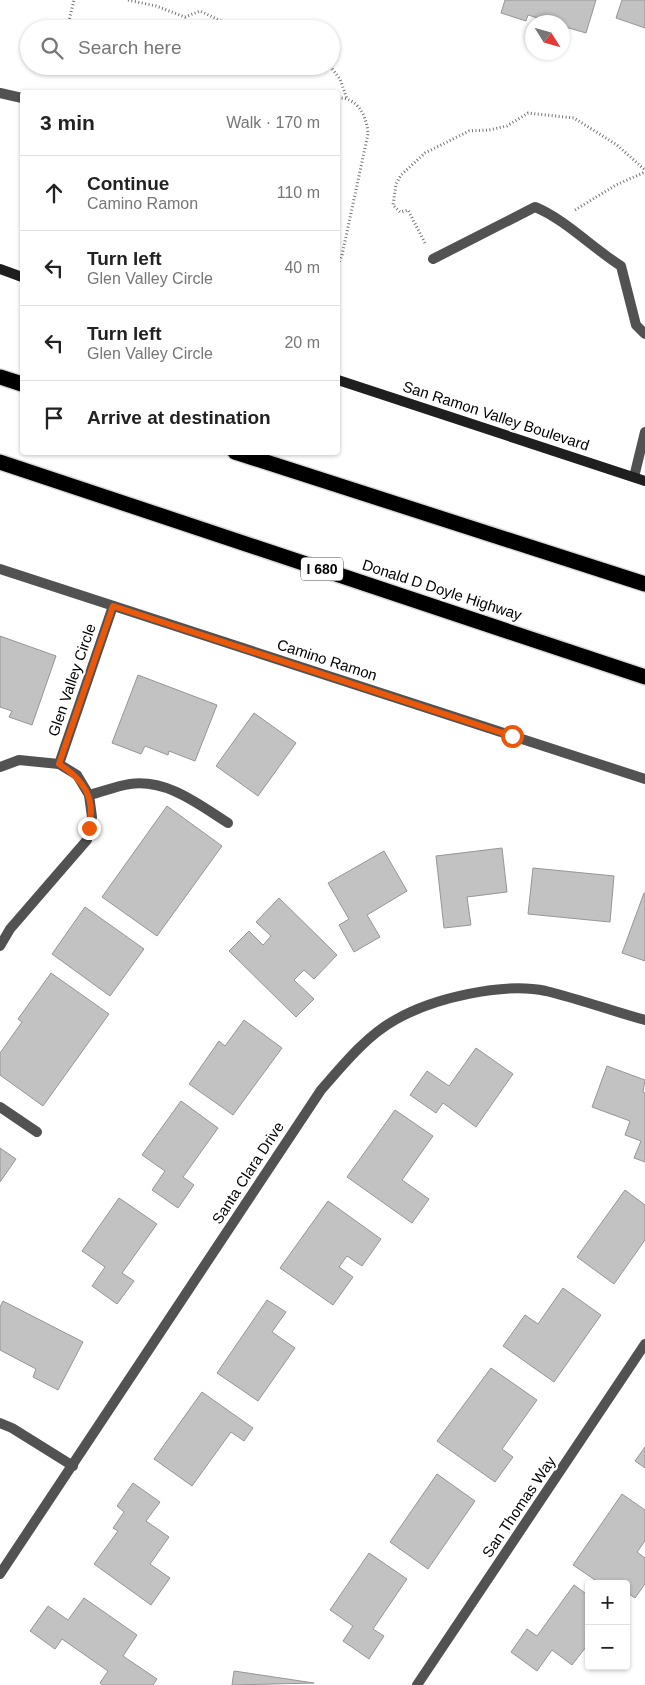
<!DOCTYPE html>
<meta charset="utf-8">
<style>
body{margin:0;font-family:Helvetica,sans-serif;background:#f6f6f6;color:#222}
.controls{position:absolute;right:15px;bottom:15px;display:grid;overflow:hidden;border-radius:5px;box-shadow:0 1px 4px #0004}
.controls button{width:45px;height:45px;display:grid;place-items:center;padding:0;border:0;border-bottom:1px solid #e0e0e0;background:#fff;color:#222;font:25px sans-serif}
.compass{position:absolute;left:525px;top:15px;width:45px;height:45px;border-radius:50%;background:#fff;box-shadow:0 1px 4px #0004;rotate:127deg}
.stop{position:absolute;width:15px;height:15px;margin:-11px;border:4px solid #ea580c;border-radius:50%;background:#fff}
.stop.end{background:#ea580c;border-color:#fff;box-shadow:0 1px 5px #0008}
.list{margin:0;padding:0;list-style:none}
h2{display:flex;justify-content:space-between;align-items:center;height:65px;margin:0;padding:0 20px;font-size:21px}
h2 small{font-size:16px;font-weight:400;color:#767676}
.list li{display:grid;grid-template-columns:32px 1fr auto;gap:15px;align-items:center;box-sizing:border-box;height:75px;padding:0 20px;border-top:1px solid #e0e0e0}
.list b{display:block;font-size:19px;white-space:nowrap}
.list p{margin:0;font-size:16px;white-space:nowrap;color:#767676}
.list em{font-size:16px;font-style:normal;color:#767676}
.icon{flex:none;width:28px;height:28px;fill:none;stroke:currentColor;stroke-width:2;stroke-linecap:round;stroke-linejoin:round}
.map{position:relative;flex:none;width:645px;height:1685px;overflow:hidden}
.search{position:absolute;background:#fff;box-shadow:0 1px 4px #0004;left:20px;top:20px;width:320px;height:55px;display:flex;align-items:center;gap:12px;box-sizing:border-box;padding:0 18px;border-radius:28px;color:#767676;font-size:19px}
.panel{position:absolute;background:#fff;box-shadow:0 1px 4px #0004;left:20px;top:90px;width:320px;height:365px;border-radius:5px}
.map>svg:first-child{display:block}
.building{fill:#c2c2c2;stroke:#969696}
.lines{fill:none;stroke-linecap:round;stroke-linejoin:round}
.motorway-casing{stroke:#dbdbdb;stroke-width:18}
.path{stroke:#747474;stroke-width:3;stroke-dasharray:1 2.5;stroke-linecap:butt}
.service{stroke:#525252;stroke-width:10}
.minor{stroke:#525252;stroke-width:10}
.tertiary{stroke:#525252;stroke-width:10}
.secondary{stroke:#1f1f1f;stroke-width:10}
.motorway{stroke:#000;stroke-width:15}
.route{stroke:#ea580c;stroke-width:6}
.labels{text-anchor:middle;stroke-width:4.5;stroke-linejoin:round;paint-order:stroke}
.shield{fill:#fff;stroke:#4c4c4c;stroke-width:1}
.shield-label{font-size:14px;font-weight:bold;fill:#000}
.street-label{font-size:15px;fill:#000;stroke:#fff}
</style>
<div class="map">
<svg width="645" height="1685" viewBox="0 0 645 1685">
<rect width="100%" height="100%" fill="#fff"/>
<g class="building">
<path d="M 505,0 L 596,0 L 586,33 L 562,26 L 562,22 L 551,22 L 528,15 L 526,21 L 501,13 Z"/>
<path d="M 622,0 L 645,0 L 645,28 L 616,18 Z"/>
<path d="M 0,636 L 56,656 L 32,725 L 9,717 L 12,711 L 0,707 Z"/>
<path d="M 138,675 L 217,705 L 195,761 L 169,751 L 168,755 L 145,746 L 141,754 L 112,743 Z"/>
<path d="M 254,713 L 296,743 L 258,796 L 216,766 Z"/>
<path d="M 167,806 L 222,846 L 157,936 L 102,897 Z"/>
<path d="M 502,848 L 507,892 L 467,897 L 471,925 L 444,928 L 436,856 Z"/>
<path d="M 384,851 L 407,891 L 367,915 L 380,937 L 354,952 L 339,925 L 349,919 L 328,883 Z"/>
<path d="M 533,868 L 614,876 L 610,922 L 528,914 Z"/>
<path d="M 644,893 L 645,893 L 645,961 L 622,953 Z"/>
<path d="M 279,898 L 337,955 L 314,979 L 304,970 L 294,980 L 314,999 L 296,1017 L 229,951 L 249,931 L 263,945 L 271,936 L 256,922 Z"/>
<path d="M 85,907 L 144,949 L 110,996 L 52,954 Z"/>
<path d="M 51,973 L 109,1014 L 43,1106 L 0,1075 L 0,1053 L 22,1022 L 18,1019 Z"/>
<path d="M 244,1020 L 282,1048 L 233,1115 L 189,1084 L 219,1041 L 225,1046 Z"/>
<path d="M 476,1048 L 513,1074 L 476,1127 L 443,1103 L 436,1113 L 410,1095 L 427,1071 L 449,1086 Z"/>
<path d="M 607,1066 L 645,1080 L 643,1092 L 645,1093 L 645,1162 L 634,1158 L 641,1141 L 625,1135 L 630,1121 L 592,1107 Z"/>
<path d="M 181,1101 L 218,1128 L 183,1177 L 194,1185 L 178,1208 L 152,1190 L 165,1171 L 142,1155 Z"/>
<path d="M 395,1110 L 433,1136 L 402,1180 L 429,1199 L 412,1223 L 347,1177 Z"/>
<path d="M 0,1148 L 16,1159 L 0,1182 Z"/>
<path d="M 625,1190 L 645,1205 L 645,1240 L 614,1284 L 577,1257 Z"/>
<path d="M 119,1198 L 157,1224 L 122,1273 L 134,1281 L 117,1304 L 92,1286 L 105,1267 L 82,1251 Z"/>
<path d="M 328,1201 L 381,1239 L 362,1266 L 347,1256 L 339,1267 L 353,1277 L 333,1305 L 280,1268 Z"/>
<path d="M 563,1288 L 601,1315 L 554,1382 L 503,1346 L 525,1315 L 538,1324 Z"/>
<path d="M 267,1300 L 286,1312 L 272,1332 L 295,1348 L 258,1401 L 217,1373 Z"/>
<path d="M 3,1301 L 83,1342 L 58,1390 L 33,1377 L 36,1369 L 0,1350 L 0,1307 Z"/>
<path d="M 491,1368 L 537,1400 L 502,1449 L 513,1457 L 495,1482 L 437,1441 Z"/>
<path d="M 202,1392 L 253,1428 L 244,1441 L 231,1432 L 192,1486 L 154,1459 Z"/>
<path d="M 645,1447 L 645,1468 L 635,1461 Z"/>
<path d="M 437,1474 L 475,1501 L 428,1569 L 390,1542 Z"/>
<path d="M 133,1483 L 160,1502 L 146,1521 L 169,1537 L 150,1564 L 170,1578 L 151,1605 L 94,1564 L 118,1531 L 113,1528 L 124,1512 L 117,1506 Z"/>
<path d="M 622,1494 L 645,1510 L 645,1541 L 637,1552 L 645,1558 L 645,1584 L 635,1598 L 626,1592 L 626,1584 L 601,1584 L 573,1565 Z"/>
<path d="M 369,1553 L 407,1579 L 373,1629 L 384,1636 L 369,1659 L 343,1641 L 353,1626 L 330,1610 Z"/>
<path d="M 574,1585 L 589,1596 L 589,1643 L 572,1665 L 552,1650 L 537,1671 L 511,1652 L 527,1629 L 537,1636 Z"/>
<path d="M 84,1598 L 137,1635 L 123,1656 L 157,1679 L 153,1685 L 102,1685 L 100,1683 L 108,1671 L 62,1639 L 55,1649 L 30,1631 L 48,1606 L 68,1620 Z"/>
<path d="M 234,1671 L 314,1683 L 232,1685 Z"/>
</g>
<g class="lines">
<g class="motorway-casing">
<g id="motorway">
<path d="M 0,377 L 22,384"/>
<path d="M 235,452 L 645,584"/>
<path d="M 0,462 L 645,677"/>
</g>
</g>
<g class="path">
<path d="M 128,0 L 156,6 L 185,17 L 200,11 L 238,29"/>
<path d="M 67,29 L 74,0"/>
<path d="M 330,66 L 340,79 L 347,99"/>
<path d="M 338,98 C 358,97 367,117 368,134 L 342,255 L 338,265"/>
<path d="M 575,210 L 616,185 L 645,172"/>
<path d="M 425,243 L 408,210 L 400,212 L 393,205 L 396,184 L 401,175 L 425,153 L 469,131 L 489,130 L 507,126 L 528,113 L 574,118 L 617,145 L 645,170"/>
</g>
<g class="service">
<path d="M 89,795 C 102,792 116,786 130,784 C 167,779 198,804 228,823"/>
<path d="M 0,1107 L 37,1132"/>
</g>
<g class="minor">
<path d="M 0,93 L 22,98"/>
<path d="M 433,259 L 535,207 C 563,218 594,249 621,266 L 636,325 L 645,334"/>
<path d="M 634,477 L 645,432"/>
<path d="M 59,764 L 113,606"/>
<path d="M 0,767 L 19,760 L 59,764 L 77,775 L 89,795 L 92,817 L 87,840 L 10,929 L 0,946"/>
<path d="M 0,1423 L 12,1428 L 73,1466"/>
<path d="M 0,1574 L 321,1090 C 343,1065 365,1037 395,1020 C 433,998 503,982 546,991 C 579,999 612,1011 645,1020"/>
<path d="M 417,1685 L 645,1344"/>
</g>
<path class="tertiary" d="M 0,569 L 645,779"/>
<g class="secondary">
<path d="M 0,269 L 22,277"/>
<path d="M 338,380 L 645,481"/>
</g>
<use href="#motorway" class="motorway"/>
</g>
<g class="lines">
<path class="route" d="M 89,828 C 96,798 84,780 59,764 L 113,606 L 512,736"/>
</g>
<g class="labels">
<rect class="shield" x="301" y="557.5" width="42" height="23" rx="4"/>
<g class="shield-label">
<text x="322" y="574">I 680</text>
</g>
<g class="street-label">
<text transform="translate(496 416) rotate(18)" y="5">San Ramon Valley Boulevard</text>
<text transform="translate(442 590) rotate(18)" y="5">Donald D Doyle Highway</text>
<text transform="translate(327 660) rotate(18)" y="5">Camino Ramon</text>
<text transform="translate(72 680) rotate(-71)" y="5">Glen Valley Circle</text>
<text transform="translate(248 1173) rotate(-57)" y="5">Santa Clara Drive</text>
<text transform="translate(519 1507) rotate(-56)" y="5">San Thomas Way</text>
</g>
</g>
</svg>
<div class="controls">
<button>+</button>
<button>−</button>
</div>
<svg class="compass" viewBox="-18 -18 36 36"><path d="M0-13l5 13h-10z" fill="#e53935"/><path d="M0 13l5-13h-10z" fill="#767676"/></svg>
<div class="stop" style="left:512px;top:736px"></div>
<div class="stop end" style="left:89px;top:828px"></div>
<div class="search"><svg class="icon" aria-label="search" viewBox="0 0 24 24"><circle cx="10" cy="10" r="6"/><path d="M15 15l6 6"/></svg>Search here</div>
<section class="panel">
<h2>3 min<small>Walk · 170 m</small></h2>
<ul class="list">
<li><svg class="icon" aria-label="ahead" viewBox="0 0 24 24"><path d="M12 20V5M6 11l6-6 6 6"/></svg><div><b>Continue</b><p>Camino Ramon</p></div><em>110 m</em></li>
<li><svg class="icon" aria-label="left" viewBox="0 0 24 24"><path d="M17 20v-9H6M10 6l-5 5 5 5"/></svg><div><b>Turn left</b><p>Glen Valley Circle</p></div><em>40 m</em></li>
<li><svg class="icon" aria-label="left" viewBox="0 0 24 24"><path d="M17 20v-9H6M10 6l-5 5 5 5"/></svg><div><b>Turn left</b><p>Glen Valley Circle</p></div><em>20 m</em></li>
<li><svg class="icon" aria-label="arrive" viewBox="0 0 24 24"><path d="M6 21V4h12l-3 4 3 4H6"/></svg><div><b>Arrive at destination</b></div></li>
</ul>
</section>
</div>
